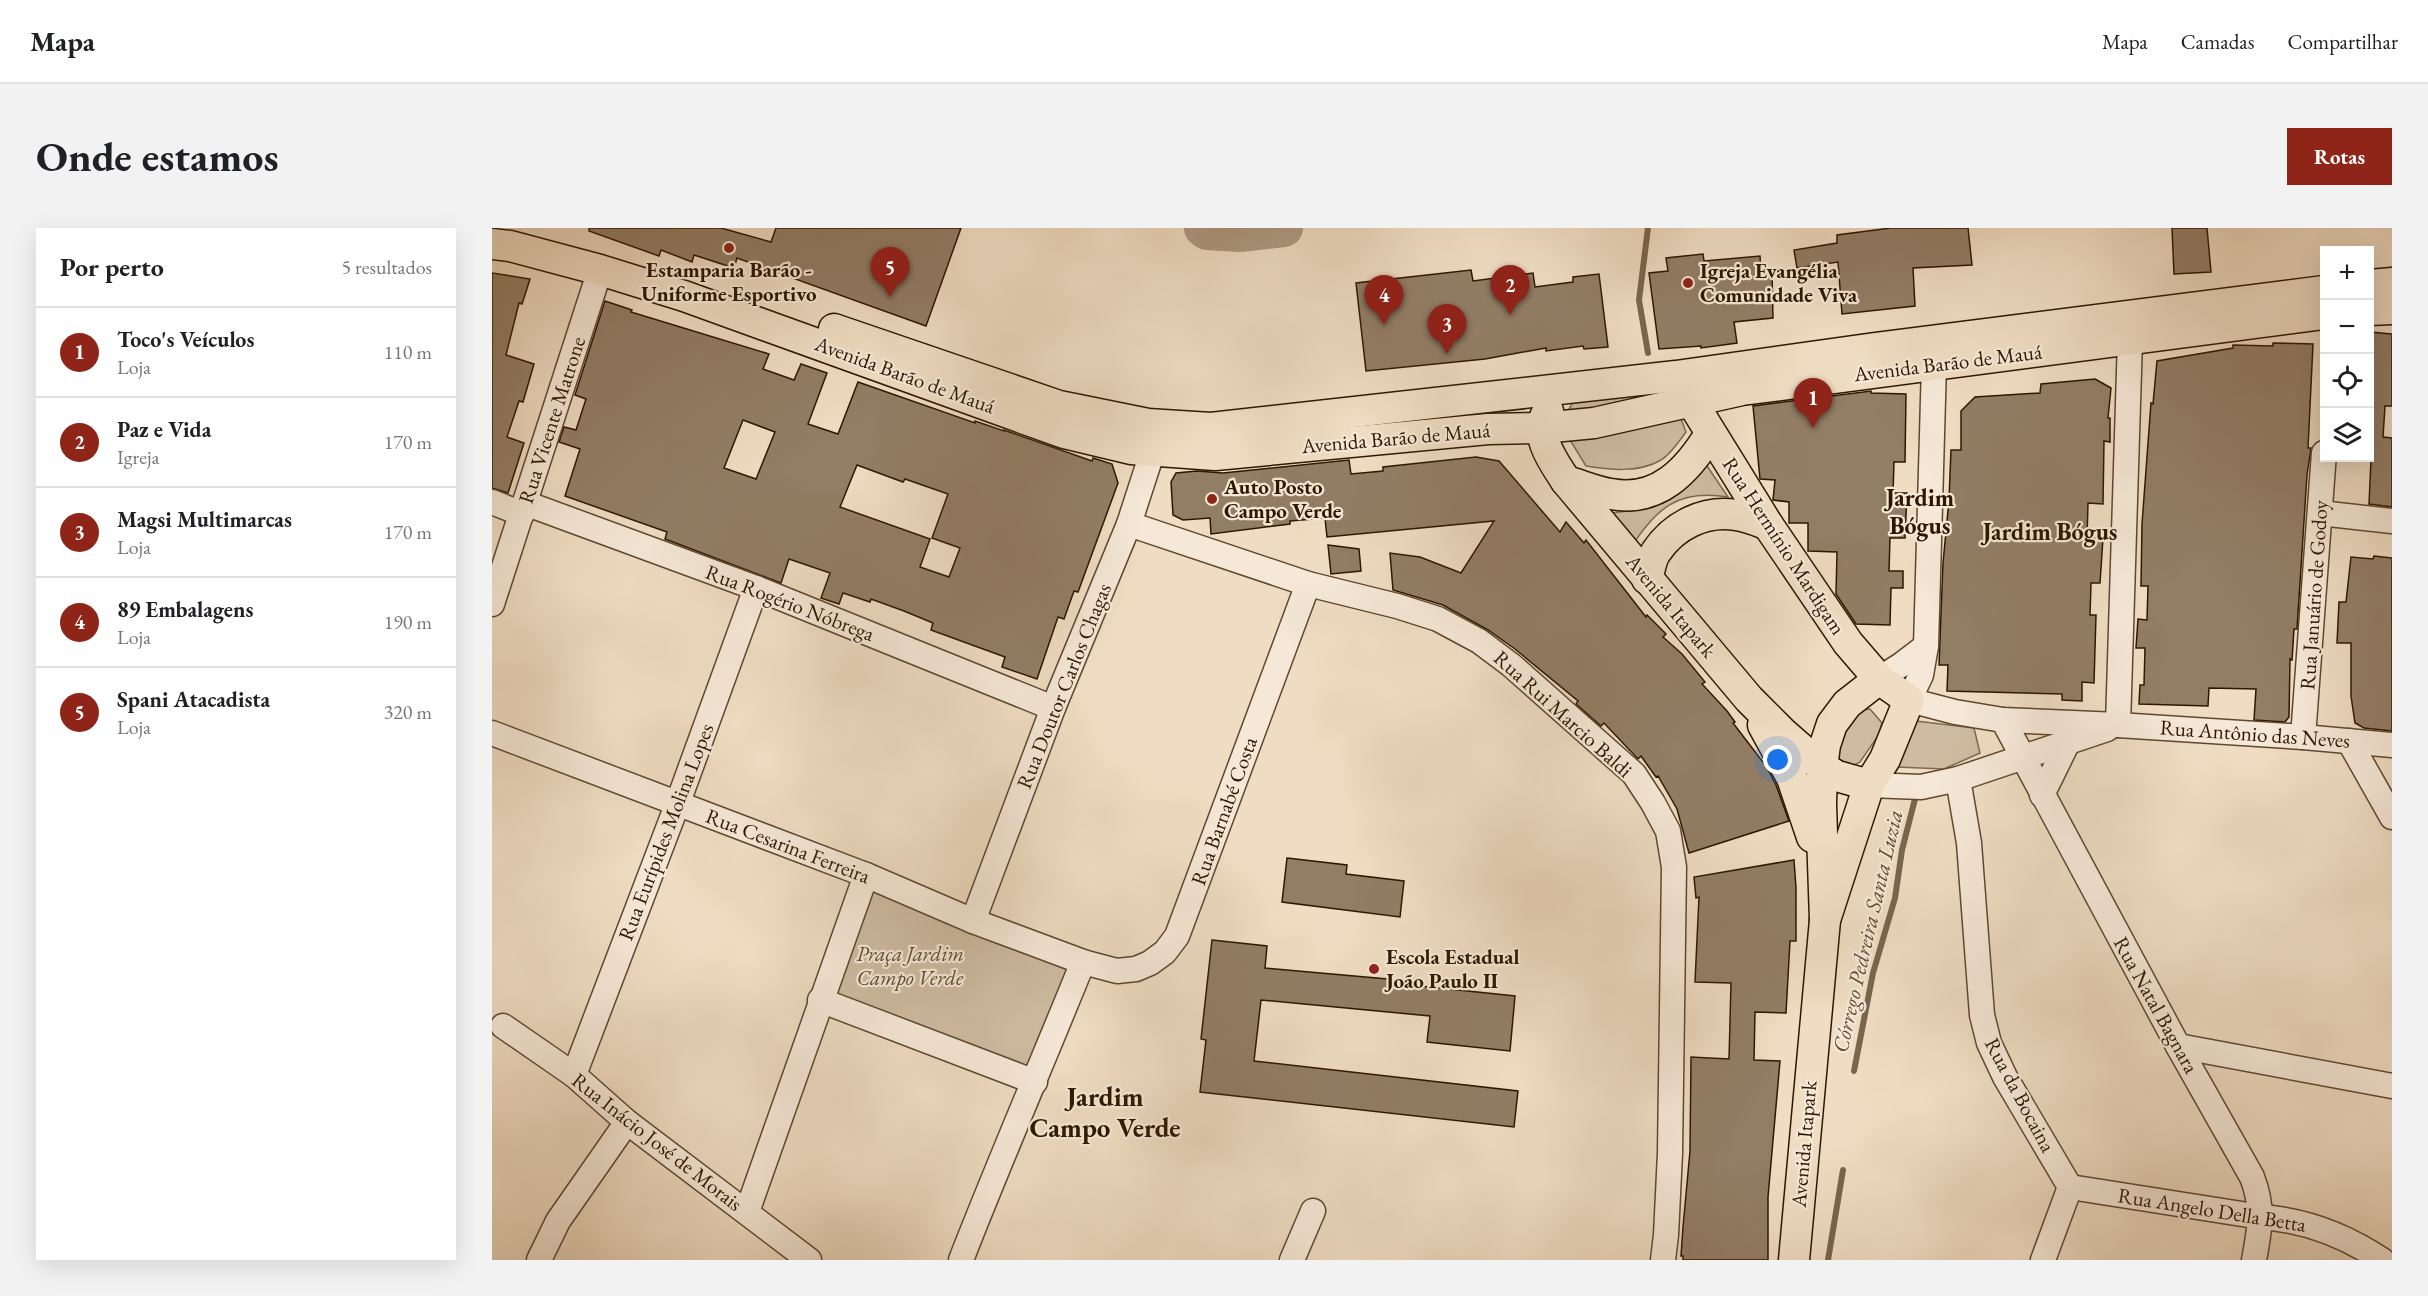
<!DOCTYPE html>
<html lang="pt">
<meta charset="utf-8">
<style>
body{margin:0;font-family:"EB Garamond",serif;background:#f2f2f2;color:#202124}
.controls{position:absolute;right:18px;top:18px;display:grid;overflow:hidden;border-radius:0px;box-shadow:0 6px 24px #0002}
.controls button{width:54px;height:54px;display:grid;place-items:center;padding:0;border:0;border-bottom:2px solid #e0e0e0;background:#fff;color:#202124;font:30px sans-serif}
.you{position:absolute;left:1286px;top:532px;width:21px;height:21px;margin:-15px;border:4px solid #fff;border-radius:50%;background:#1a73e8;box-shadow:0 0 0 9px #1a73e833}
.badge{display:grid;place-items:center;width:39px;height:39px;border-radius:50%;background:#8f2418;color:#fff;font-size:20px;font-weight:700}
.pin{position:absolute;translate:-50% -50px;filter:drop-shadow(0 2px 3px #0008)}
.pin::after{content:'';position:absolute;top:32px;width:21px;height:18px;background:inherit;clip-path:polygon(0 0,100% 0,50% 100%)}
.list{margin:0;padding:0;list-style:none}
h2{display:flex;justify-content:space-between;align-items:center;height:78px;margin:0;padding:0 24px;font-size:26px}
h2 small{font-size:20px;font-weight:400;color:#757577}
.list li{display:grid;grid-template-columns:39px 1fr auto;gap:18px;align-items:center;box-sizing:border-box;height:90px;padding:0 24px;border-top:2px solid #e0e0e0}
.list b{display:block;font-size:22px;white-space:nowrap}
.list p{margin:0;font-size:20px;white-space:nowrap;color:#757577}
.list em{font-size:20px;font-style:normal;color:#757577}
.icon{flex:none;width:33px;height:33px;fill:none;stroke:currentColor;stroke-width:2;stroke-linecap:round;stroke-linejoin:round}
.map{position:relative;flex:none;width:1900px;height:1032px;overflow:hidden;border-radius:0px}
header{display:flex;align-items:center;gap:36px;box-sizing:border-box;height:84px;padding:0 30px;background:#fff;border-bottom:2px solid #e0e0e0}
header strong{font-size:28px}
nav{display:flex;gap:33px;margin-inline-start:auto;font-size:21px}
.intro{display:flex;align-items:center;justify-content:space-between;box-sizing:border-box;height:144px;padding:0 36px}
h1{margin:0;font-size:42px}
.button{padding:15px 27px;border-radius:0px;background:#8f2418;color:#fff;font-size:21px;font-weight:700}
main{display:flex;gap:36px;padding:0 36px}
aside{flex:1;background:#fff;border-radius:0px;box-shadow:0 6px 24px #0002}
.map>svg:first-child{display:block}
.green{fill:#cebba1;stroke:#7e6950;stroke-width:1.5}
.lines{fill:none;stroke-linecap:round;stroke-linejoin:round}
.stream{stroke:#7a654d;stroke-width:6}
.river{stroke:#ad9980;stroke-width:38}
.building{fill:#927d65;stroke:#2e1700;stroke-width:1.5;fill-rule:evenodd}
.minor-casing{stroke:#5e4830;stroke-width:27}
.major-casing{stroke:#2e1700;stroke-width:33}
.minor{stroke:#f5e8d7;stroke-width:24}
.major{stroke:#efdcc2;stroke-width:30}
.poi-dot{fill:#8f2418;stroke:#f5e8d7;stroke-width:2}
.labels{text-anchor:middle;stroke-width:4.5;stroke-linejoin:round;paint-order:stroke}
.poi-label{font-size:21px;font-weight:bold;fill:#2e1700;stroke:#f5e8d7;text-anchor:start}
.street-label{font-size:21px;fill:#2e1700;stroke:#f5e8d7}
.park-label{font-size:21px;font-style:italic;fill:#5e4830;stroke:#f5e8d7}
.water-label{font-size:22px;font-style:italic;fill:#614b33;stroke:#f5e8d7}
.quarter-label{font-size:24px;font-weight:bold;fill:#2e1700;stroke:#f5e8d7}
.district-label{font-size:27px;font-weight:bold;fill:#2e1700;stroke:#f5e8d7}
</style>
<header>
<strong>Mapa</strong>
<nav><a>Mapa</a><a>Camadas</a><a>Compartilhar</a></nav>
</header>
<div class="intro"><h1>Onde estamos</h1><a class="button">Rotas</a></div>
<main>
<aside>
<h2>Por perto<small>5 resultados</small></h2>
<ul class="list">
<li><span class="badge">1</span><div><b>Toco's Veículos</b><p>Loja</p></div><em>110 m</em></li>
<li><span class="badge">2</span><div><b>Paz e Vida</b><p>Igreja</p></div><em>170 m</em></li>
<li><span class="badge">3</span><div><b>Magsi Multimarcas</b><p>Loja</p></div><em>170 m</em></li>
<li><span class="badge">4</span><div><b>89 Embalagens</b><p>Loja</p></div><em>190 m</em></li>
<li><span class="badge">5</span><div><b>Spani Atacadista</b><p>Loja</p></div><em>320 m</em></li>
</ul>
</aside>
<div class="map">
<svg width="1900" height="1032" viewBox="0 0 1900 1032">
<rect width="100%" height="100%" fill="#efdcc2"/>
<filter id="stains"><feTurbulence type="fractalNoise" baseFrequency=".00333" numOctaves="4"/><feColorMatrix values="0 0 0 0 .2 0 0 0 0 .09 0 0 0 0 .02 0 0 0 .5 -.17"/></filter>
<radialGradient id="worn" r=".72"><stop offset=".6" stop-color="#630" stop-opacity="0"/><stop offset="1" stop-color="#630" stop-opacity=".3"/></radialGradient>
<g class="green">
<path d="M 1164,155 L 1175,170 L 1058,186 L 1076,183 L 1081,174 Z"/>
<path d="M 1188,188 L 1194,204 C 1187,213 1179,226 1169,232 C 1147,245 1118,242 1094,238 L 1078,212 Z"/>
<path d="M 1211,232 L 1236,269 C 1186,261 1164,280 1138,321 L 1111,286 L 1144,282 L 1169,273 Z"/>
<path d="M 1378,481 L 1390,495 L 1386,508 L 1368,534 L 1355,541 L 1345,537 L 1343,499 L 1359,483 Z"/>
<path d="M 1424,493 L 1482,500 L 1488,525 L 1452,541 L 1405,539 Z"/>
<path d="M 377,656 L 582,739 L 539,849 L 334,770 Z"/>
</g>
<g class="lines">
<g class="stream">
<path d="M 1156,125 L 1147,72 L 1156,0"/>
<path d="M 1362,843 L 1381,745 L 1403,670 L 1410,622 L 1423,571"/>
<path d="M 1336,1032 L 1351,942"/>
</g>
<path class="river" d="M 711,0 L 715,3 L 748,5 L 792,0"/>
</g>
<g class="building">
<path d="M 97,0 L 229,0 L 279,14 L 284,0 L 469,0 L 434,98 L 245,30 L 242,40 L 202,27 L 200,34 L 169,22 L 167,28 L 97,3 Z"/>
<path d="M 1399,0 L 1476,0 L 1480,37 L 1421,40 L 1423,78 L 1350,86 L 1346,34 L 1305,40 L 1302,22 L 1345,15 L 1345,7 Z"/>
<path d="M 1680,0 L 1715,0 L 1719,44 L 1682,46 Z"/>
<path d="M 1211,26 L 1212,33 L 1268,28 L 1269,44 L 1280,45 L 1281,90 L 1242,94 L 1245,115 L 1209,120 L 1209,118 L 1167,121 L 1157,45 L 1176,43 L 1174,30 Z"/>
<path d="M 979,42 L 981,53 L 1041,45 L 1043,59 L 1081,54 L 1081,49 L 1107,46 L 1116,119 L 1092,121 L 1091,118 L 1054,123 L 1054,120 L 993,131 L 874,143 L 864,55 Z"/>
<path d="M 0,45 L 38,51 L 30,76 L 27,75 L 14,127 L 42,136 L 31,174 L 27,173 L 15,209 L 32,215 L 16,265 L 0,260 Z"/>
<path d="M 113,73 L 140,82 L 139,84 L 277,126 L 271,141 L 302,152 L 309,136 L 335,145 L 316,196 L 346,206 L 366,154 L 483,195 L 483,193 L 512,203 L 512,202 L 600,233 L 601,230 L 620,236 L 626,255 L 586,364 L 582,363 L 572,391 L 566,389 L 545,451 L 510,439 L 513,429 L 439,402 L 441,395 L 412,383 L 379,371 L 378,374 L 351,365 L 347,376 L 329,370 L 338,345 L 297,331 L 289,355 L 173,311 L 175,304 L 73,268 L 88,221 L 67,214 L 72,199 L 84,202 L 94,171 L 83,167 ZM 251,192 L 283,204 L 264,251 L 232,240 ZM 365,237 L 411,254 L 413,251 L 456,266 L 440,310 L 468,320 L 457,349 L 428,339 L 438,311 L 348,279 Z"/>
<path d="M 1878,104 L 1900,106 L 1900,178 L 1893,178 L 1891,209 L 1900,210 L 1900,279 L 1877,276 L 1879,232 L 1878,232 Z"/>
<path d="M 1781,115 L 1821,116 L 1816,220 L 1819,220 L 1815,247 L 1805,401 L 1802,401 L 1800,432 L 1798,431 L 1797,489 L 1793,494 L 1762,492 L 1764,461 L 1717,460 L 1716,478 L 1647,476 L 1648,457 L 1652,457 L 1653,420 L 1644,420 L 1646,391 L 1655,392 L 1656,358 L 1649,358 L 1650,296 L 1659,175 L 1661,176 L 1665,133 L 1741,120 L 1741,117 L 1781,118 Z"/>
<path d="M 1603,151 L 1619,160 L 1616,190 L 1618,190 L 1618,214 L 1612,213 L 1611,276 L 1596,275 L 1595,310 L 1611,310 L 1608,355 L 1599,355 L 1598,387 L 1604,387 L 1602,455 L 1590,454 L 1590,473 L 1570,472 L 1570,466 L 1455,463 L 1456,437 L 1447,437 L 1451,335 L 1457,272 L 1459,222 L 1469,222 L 1469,183 L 1483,169 L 1548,165 L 1549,156 Z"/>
<path d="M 1379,163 L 1379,165 L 1414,166 L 1413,234 L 1402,234 L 1401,265 L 1415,265 L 1413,310 L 1398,310 L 1397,343 L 1411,343 L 1411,360 L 1399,360 L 1398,397 L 1364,396 L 1344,366 L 1345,324 L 1316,323 L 1316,295 L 1297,295 L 1297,274 L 1281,272 L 1283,252 L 1268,251 L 1261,178 Z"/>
<path d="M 984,229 L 1007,233 L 1068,304 L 1074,294 L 1092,315 L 1094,312 L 1154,389 L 1155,387 L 1174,406 L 1171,409 L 1190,426 L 1213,454 L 1210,456 L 1235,483 L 1243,494 L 1241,495 L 1274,538 L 1284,557 L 1297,593 L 1197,625 L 1185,581 L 1166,548 L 1164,549 L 1149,528 L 1146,531 L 1112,495 L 1109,498 L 1084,476 L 1086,473 L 1023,421 L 996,402 L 951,377 L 901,362 L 898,325 L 928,329 L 969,345 L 1002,293 L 835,309 L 833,290 L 798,293 L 798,296 L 719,306 L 718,290 L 691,292 L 681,287 L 679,254 L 684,245 L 705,243 L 731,245 L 857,232 L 859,246 L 891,243 L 891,239 Z"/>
<path d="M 836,317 L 867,321 L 869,343 L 839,346 Z"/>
<path d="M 1882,328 L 1900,330 L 1900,503 L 1872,500 L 1863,495 L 1859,468 L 1859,415 L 1845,415 L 1847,374 L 1854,374 L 1859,329 L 1881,331 Z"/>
<path d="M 795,630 L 855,637 L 854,646 L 912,653 L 908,689 L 790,674 Z"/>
<path d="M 1302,632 L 1304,660 L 1304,713 L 1298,713 L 1294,785 L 1263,784 L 1262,832 L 1288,833 L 1276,969 L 1276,1032 L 1191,1032 L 1191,1028 L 1189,1028 L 1191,999 L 1198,923 L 1199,829 L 1237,831 L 1239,755 L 1203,754 L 1207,669 L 1204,670 L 1202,649 Z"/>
<path d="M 720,712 L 775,718 L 773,740 L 929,754 L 928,758 L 1023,768 L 1018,823 L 935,814 L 938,788 L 769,772 L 762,833 L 1026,863 L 1022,899 L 708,864 L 714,812 L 709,811 Z"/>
</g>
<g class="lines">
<g class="minor-casing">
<g id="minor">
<path d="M 1442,136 L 1434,418 L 1429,447 L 1417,472 L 1463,484 L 1511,492 L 1626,497 L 1811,509 L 1900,517"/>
<path d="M 0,274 L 30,286"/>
<path d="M 33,275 L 264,360 L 561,480"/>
<path d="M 1828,285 L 1900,293"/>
<path d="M 637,296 L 816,356 L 905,378 L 946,391 L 987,413 L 1019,437 L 1142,546 L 1161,575 L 1176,603 L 1182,639 L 1178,925 L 1174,1007 L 1171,1032"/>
<path d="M 0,376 L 108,42"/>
<path d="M 1387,451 L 1409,437 L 1434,418"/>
<path d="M 1511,492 L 1686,818 L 1760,949 C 1772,980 1768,1000 1762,1032"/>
<path d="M 1626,497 L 1638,111"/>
<path d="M 0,505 L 374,647 L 481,693 L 591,734 L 625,743 L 644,741 L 658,735 L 673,724 L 685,708 L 816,356"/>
<path d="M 1811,509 L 1832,225"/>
<path d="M 1857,513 L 1900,589"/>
<path d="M 1466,551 L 1477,615 L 1490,787 L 1497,815 L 1513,849 L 1578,959"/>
<path d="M 1377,557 L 1429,559 L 1466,551 L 1615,501"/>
<path d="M 1550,567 L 1575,516"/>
<path d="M 481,693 L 561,480 L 637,296 L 661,222"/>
<path d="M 328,772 L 543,854"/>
<path d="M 11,798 L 82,847 L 135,894 L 317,1032"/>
<path d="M 1686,818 L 1900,858"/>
<path d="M 82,847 L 185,577 L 264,360"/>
<path d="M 1578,959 L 1769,989 C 1813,992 1854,1008 1890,1032"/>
<path d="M 255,984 L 374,647"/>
<path d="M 47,1032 L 66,993 L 135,894"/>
<path d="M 469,1032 C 508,932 551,833 591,734"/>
<path d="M 800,1032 L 821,983"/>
<path d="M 1551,1032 L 1578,959"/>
</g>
</g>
<g class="major-casing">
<g id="major">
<path d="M 0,16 L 18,18 L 108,42 L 192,68 L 572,205 L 639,221 L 723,227 L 996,201 L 1050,200 L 1102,195 L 1250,162 L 1832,86"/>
<path d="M 1878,57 L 1900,55"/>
<path d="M 1878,82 L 1900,81"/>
<path d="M 342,101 L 567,178 L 656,196 L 719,200 L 1184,148 L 1383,120 L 1832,63"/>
<path d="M 1190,158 L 1276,297 L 1356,415 L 1387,451 L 1417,472 L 1393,531 L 1377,557 L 1333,692"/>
<path d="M 1056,183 C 1041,207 1061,233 1074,253 L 1257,471 L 1291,505 L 1330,539 L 1345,548 L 1377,557"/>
<path d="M 1074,253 C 1089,257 1104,264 1119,266 C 1166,275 1196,242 1218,206"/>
<path d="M 1155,351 C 1158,342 1159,331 1164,324 C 1182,297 1213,282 1244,287 C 1255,288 1266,293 1276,297"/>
<path d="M 1271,497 L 1300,550 L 1320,609"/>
<path d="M 1302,1032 L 1333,692 L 1329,577 L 1330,539 L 1333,517 L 1340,496 L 1355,476 L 1387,451"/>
</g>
</g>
<use href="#minor" class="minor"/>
<use href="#major" class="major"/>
</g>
<g class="poi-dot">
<circle cx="237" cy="20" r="6"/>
<circle cx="1196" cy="55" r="6"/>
<circle cx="720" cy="271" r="6"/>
<circle cx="882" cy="741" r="6"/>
</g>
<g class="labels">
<g class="poi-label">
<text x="237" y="49" text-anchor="middle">Estamparia Barão -<tspan x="237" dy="24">Uniforme Esportivo</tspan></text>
<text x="1208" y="50">Igreja Evangélia<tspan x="1208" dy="24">Comunidade Viva</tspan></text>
<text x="732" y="266">Auto Posto<tspan x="732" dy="24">Campo Verde</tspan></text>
<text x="894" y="736">Escola Estadual<tspan x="894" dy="24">João Paulo II</tspan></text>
</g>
<g class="street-label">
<text transform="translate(1456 135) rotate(-7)" y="7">Avenida Barão de Mauá</text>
<text transform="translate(413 147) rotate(20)" y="7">Avenida Barão de Mauá</text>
<text transform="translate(60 192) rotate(-72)" y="7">Rua Vicente Matrone</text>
<text transform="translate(904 210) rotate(-5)" y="7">Avenida Barão de Mauá</text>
<text transform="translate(1292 318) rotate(57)" y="7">Rua Hermínio Mardigam</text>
<text transform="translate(1822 367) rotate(-86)" y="7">Rua Januário de Godoy</text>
<text transform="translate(298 375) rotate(21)" y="7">Rua Rogério Nóbrega</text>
<text transform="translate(1179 378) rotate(50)" y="7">Avenida Itapark</text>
<text transform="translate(572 458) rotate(-68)" y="7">Rua Doutor Carlos Chagas</text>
<text transform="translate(1071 486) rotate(42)" y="7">Rua Rui Marcio Baldi</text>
<text transform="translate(1763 506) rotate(4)" y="7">Rua Antônio das Neves</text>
<text transform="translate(732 583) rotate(-70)" y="7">Rua Barnabé Costa</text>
<text transform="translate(174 604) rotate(-69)" y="7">Rua Eurípides Molina Lopes</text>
<text transform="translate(296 618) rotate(21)" y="7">Rua Cesarina Ferreira</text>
<text transform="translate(1664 777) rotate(61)" y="7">Rua Natal Bagnara</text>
<text transform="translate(1528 867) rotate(62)" y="7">Rua da Bocaina</text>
<text transform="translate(165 914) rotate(38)" y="7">Rua Inácio José de Morais</text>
<text transform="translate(1312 916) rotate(-85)" y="7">Avenida Itapark</text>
<text transform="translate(1720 982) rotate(9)" y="7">Rua Angelo Della Betta</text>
</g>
<g class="park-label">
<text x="418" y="733">Praça Jardim<tspan x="418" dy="24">Campo Verde</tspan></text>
</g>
<g class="water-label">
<text transform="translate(1375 703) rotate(-77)" y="8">Córrego Pedreira Santa Luzia</text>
</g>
<g class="quarter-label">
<text x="1428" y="278">Jardim<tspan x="1428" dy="28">Bógus</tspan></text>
<text x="1558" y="312">Jardim Bógus</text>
</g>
<g class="district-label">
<text x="613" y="878">Jardim<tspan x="613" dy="31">Campo Verde</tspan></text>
</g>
</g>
<rect width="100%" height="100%" filter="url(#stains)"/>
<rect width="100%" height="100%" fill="url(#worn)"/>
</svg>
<div class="controls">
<button>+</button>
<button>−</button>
<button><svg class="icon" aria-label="locate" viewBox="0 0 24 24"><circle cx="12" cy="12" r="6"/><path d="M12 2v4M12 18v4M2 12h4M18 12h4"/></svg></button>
<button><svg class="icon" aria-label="layers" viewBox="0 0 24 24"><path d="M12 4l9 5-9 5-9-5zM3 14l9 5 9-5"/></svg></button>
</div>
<div class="you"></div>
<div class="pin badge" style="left:1321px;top:200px">1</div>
<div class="pin badge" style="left:1018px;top:87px">2</div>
<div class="pin badge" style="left:955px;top:126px">3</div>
<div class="pin badge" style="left:892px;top:97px">4</div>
<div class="pin badge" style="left:398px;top:69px">5</div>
</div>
</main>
